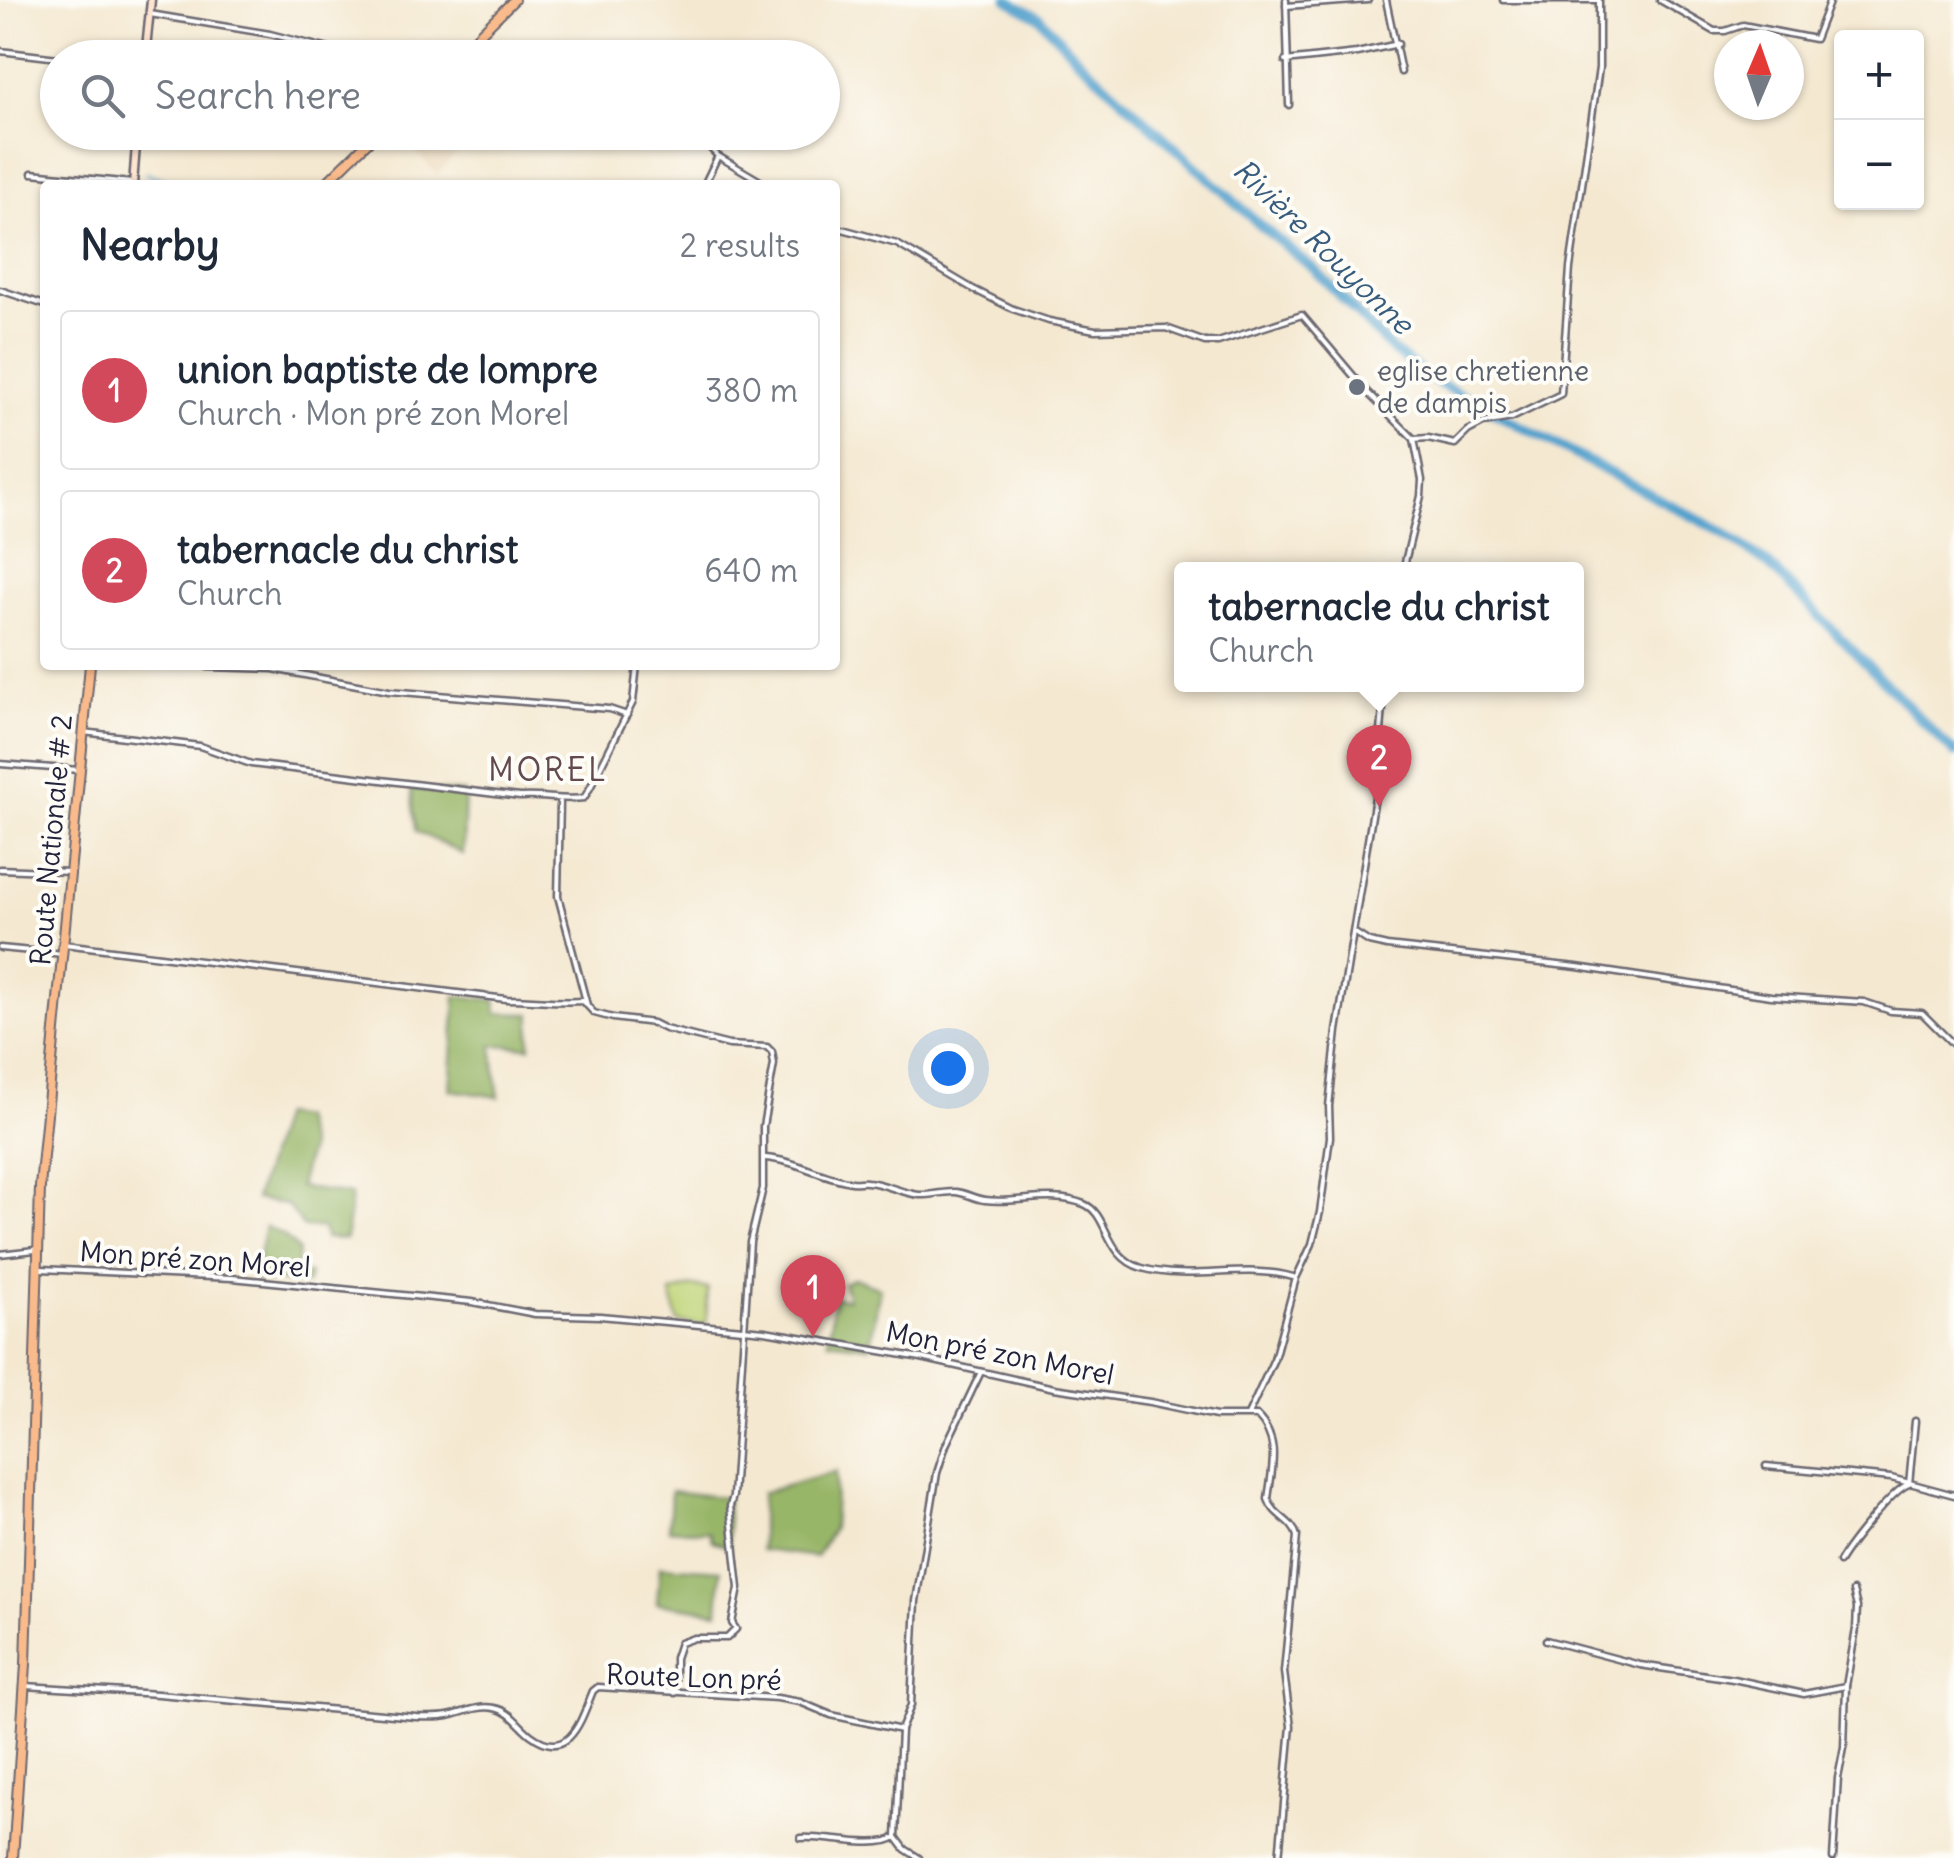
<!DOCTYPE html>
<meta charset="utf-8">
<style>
body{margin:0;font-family:Delius,sans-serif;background:#f6f6f7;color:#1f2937}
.controls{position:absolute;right:30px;top:30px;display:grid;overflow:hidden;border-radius:10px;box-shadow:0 2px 8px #0004}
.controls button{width:90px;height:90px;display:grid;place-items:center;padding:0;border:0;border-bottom:2px solid #e0e1e3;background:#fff;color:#1f2937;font:50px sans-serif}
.compass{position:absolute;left:1714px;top:30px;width:90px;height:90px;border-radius:50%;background:#fff;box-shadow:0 2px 8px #0004;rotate:2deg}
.you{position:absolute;left:948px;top:1068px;width:35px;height:35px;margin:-25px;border:8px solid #fff;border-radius:50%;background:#1a73e8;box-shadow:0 0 0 15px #1a73e833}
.badge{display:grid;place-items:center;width:65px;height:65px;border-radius:50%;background:#d1495b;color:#fff;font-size:32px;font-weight:700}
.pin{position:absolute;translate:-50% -82px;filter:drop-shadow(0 2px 5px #0008)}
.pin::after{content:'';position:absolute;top:52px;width:35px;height:30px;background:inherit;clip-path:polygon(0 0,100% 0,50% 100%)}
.popup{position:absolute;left:1174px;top:562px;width:410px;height:130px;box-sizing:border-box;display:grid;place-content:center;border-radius:10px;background:#fff;filter:drop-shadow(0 2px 8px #0005);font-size:32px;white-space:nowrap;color:#747a83}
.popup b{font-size:38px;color:#1f2937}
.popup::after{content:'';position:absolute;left:50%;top:100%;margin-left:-20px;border:20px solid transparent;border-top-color:#fff}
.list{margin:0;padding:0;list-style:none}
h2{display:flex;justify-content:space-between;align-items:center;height:130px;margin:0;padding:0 40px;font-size:42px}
h2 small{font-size:32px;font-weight:400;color:#747a83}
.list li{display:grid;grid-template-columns:65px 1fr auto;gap:30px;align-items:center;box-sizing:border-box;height:160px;margin:0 20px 20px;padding:0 20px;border:2px solid #e0e1e3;border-radius:10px}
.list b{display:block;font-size:38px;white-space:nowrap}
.list p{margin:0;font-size:32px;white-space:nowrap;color:#747a83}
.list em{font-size:32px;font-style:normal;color:#747a83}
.icon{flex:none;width:55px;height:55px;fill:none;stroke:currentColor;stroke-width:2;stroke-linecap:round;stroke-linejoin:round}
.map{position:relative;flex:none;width:1954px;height:1858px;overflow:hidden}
.search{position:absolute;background:#fff;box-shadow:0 2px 8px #0004;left:40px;top:40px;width:800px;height:110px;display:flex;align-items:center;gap:25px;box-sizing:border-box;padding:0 35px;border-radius:55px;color:#747a83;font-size:38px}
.panel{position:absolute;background:#fff;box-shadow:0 2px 8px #0004;left:40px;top:180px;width:800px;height:490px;border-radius:10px}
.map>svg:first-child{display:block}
.built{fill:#ecd8ba}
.green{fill:#c0d477;stroke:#717b59;stroke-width:2.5}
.forest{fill:#98b668;stroke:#5d6c52;stroke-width:2.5}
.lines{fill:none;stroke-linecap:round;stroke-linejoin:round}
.stream{stroke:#54a2cd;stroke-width:2.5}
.river{stroke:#54a2cd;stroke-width:10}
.street-casing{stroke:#6c676f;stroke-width:9}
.secondary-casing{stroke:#6c676f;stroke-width:11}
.primary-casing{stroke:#6c676f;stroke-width:12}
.street{stroke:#fff;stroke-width:4}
.secondary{stroke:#fde4d1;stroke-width:6}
.primary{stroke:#fabb8c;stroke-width:8}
.worship-dot{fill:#6b7280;stroke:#fdfcf7;stroke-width:4}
.labels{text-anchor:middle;stroke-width:8;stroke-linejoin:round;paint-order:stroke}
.worship-label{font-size:28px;fill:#5b616d;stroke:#fdfcf7;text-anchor:start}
.street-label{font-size:28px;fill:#22223b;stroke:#fdfcf7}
.water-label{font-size:30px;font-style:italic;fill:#385c7d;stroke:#fdfcf7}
.quarter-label{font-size:32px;letter-spacing:2.5px;fill:#634a4f;stroke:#fdfcf7}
</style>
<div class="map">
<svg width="1954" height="1858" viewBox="0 0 1954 1858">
<rect width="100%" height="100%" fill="#fdfcf7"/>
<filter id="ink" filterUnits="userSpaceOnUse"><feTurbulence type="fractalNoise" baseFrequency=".01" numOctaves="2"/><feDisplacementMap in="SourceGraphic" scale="20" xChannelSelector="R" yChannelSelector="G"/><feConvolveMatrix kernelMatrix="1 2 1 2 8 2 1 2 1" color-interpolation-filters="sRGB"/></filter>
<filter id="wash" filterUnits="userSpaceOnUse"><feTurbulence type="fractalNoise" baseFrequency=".0048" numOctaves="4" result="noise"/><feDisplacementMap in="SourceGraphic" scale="40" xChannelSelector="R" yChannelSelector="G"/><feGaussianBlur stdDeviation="2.25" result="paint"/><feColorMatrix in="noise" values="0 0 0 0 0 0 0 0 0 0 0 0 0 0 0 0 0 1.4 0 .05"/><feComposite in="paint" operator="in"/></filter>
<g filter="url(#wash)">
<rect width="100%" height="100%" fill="#f4e8d0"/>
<path class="built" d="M 399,133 L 475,133 L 437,175 Z"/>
<path class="green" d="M 693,1286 L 708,1289 L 706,1325 L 678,1322 L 671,1293 Z"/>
<g class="forest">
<path d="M 411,789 L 465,793 L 463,854 L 416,831 Z"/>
<path d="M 456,996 L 495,1000 L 497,1013 L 531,1014 L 530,1047 L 492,1045 L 499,1097 L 450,1090 Z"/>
<path d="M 281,1115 L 301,1118 L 309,1149 L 299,1187 L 351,1195 L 346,1239 L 325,1238 L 323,1228 L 303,1227 L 287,1205 L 255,1199 Z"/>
<path d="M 265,1226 L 284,1236 L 298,1250 L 296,1273 L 309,1274 L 307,1284 L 279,1281 L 280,1265 L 272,1266 L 270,1282 L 254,1280 Z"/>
<path d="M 854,1278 L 880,1288 L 870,1346 L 828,1341 L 834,1297 L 848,1299 L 843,1283 Z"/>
<path d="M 836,1472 L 833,1528 L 816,1557 L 761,1550 L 761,1493 Z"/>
<path d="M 671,1491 L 727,1498 L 729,1546 L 712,1541 L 709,1532 L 669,1529 Z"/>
<path d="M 660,1566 L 721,1570 L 718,1612 L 657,1603 Z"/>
</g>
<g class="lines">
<path class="stream" d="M 146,173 L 179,185"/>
<path class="river" d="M 1008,0 L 1040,18 L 1078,59 L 1261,226 L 1314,269 L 1394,352 L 1433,380 L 1722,532 L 1768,564 L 1954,753"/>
</g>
</g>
<g filter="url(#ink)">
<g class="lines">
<g class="street-casing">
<g id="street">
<path d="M 1286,0 L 1289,105"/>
<path d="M 1386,0 L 1401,72"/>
<path d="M 1503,0 L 1598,0"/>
<path d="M 1660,0 L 1714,31 L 1725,31 L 1743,25 L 1815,39 L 1830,0"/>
<path d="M 1286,6 L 1368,0"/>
<path d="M 150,14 L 270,34 L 365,58"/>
<path d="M 0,51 L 58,58"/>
<path d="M 461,52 L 472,58"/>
<path d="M 1285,61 L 1357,53 L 1398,44"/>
<path d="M 660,132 L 704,142 L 718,156 L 767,185"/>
<path d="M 32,173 L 132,183"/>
<path d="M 704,185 L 717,158"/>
<path d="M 835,227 L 897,244 L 973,289 L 1013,309 L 1049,321 L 1095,330 L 1166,328 L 1205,342 L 1218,342 L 1302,315 L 1367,392 L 1414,439 L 1422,480 L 1421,496 L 1403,570"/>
<path d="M 0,290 L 45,305"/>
<path d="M 1414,439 L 1428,438 L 1455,444 L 1468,431 L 1483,423 L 1512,418 L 1561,394 L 1570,268 L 1599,68 L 1599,0"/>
<path d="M 207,667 L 273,669 L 389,691 L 609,709 L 627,715"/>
<path d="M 83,732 L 200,746 L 251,764 L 520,797 C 543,795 561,801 584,798 L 590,788 L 633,702 L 637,665"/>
<path d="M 0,764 L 79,770"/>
<path d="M 560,802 L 558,896 L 587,1005"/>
<path d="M 0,869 L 70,872"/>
<path d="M 1355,933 L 1369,942 L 1387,946 L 1577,967 L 1771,996 L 1864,1002 L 1891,1011 L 1922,1013 L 1954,1045"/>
<path d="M 64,944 L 506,999 C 532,999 557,1003 583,1001 L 594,1013 L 613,1018 L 653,1023 L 665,1029 L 729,1045 L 767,1047 L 772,1052 L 774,1064 L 763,1126 L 763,1188 L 750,1242 L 733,1496 L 730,1506 L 739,1588 L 732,1623 L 736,1629 L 727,1638 L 694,1638 L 680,1643 L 675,1658 L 675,1693"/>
<path d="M 0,948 L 63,954"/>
<path d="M 765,1158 C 795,1160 822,1178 852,1182 C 857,1183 862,1181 867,1182 C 884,1183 901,1193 919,1195 C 931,1196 944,1191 956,1192 C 966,1193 975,1199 985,1200 C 1017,1204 1052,1191 1084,1204 C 1109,1214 1104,1257 1142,1268 C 1191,1282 1246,1263 1293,1277"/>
<path d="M 0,1254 L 35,1250"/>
<path d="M 41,1269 L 232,1278 L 472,1302 L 535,1314 L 600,1316 L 765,1331 L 921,1358 L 1054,1388 L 1150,1402 L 1216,1416 L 1257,1416 C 1281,1440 1272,1468 1268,1499 C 1274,1517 1292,1519 1297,1536 L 1284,1672 L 1291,1726 L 1279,1858"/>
<path d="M 1248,1415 L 1274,1359 L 1296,1278 L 1312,1244 L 1320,1212 L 1330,1137 L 1329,1106 L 1337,1031 L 1376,791 L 1385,684"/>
<path d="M 1766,1466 L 1891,1478 L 1954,1495"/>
<path d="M 1839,1562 C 1849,1545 1893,1489 1909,1484 L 1915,1421"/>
<path d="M 1546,1640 L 1640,1665 L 1733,1679 L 1804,1694 L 1846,1686"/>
<path d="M 25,1686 L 158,1694 L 416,1717 C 427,1717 437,1718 448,1716 C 463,1713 478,1705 494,1708 C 511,1711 518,1725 531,1735 C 570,1764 582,1717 593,1691 L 598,1687 L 777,1698 L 800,1702 L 831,1715 L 901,1730 L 896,1837 L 905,1849 L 919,1858"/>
<path d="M 901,1730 L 911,1705 L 916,1601 L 937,1473 L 946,1445 L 980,1374"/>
<path d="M 801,1838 C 826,1836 879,1850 896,1837"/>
<path d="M 1833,1858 L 1838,1778 L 1844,1748 L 1846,1686 L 1856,1629 L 1857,1607 L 1853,1591"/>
</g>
</g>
<g class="secondary-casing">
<g id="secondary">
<path d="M 145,58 L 151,0"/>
<path d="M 133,185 L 137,132"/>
</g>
</g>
<g class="primary-casing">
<g id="primary">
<path d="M 455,58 L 514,0"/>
<path d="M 324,185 L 378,132"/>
<path d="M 13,1858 L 26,1664 L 40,1187 L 90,665"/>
</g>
</g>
<use href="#street" class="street"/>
<use href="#secondary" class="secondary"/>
<use href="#primary" class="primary"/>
</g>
</g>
<circle class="worship-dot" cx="1357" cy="387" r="10"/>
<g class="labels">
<g class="worship-label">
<text x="1377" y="381">eglise chretienne<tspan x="1377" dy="32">de dampis</tspan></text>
</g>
<g class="street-label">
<text transform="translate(51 840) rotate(-85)" y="10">Route Nationale # 2</text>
<text transform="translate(195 1259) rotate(4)" y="10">Mon pré zon Morel</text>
<text transform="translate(1000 1353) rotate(11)" y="10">Mon pré zon Morel</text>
<text transform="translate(694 1677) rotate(2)" y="10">Route Lon pré</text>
</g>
<g class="water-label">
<text transform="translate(1323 247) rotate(44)" y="10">Rivière Rouyonne</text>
</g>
<g class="quarter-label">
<text x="548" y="781">MOREL</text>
</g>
</g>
</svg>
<div class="controls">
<button>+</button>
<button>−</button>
</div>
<svg class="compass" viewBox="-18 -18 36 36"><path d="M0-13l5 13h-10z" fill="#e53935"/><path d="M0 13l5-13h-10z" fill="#747a83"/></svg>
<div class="you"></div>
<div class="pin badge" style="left:813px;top:1337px">1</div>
<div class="pin badge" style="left:1379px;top:807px">2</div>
<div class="popup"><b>tabernacle du christ</b>Church</div>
<div class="search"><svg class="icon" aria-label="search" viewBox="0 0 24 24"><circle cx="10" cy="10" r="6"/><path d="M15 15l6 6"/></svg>Search here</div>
<section class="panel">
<h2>Nearby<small>2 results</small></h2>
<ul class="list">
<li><span class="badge">1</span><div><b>union baptiste de lompre</b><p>Church · Mon pré zon Morel</p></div><em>380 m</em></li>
<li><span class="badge">2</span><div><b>tabernacle du christ</b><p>Church</p></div><em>640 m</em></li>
</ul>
</section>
</div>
